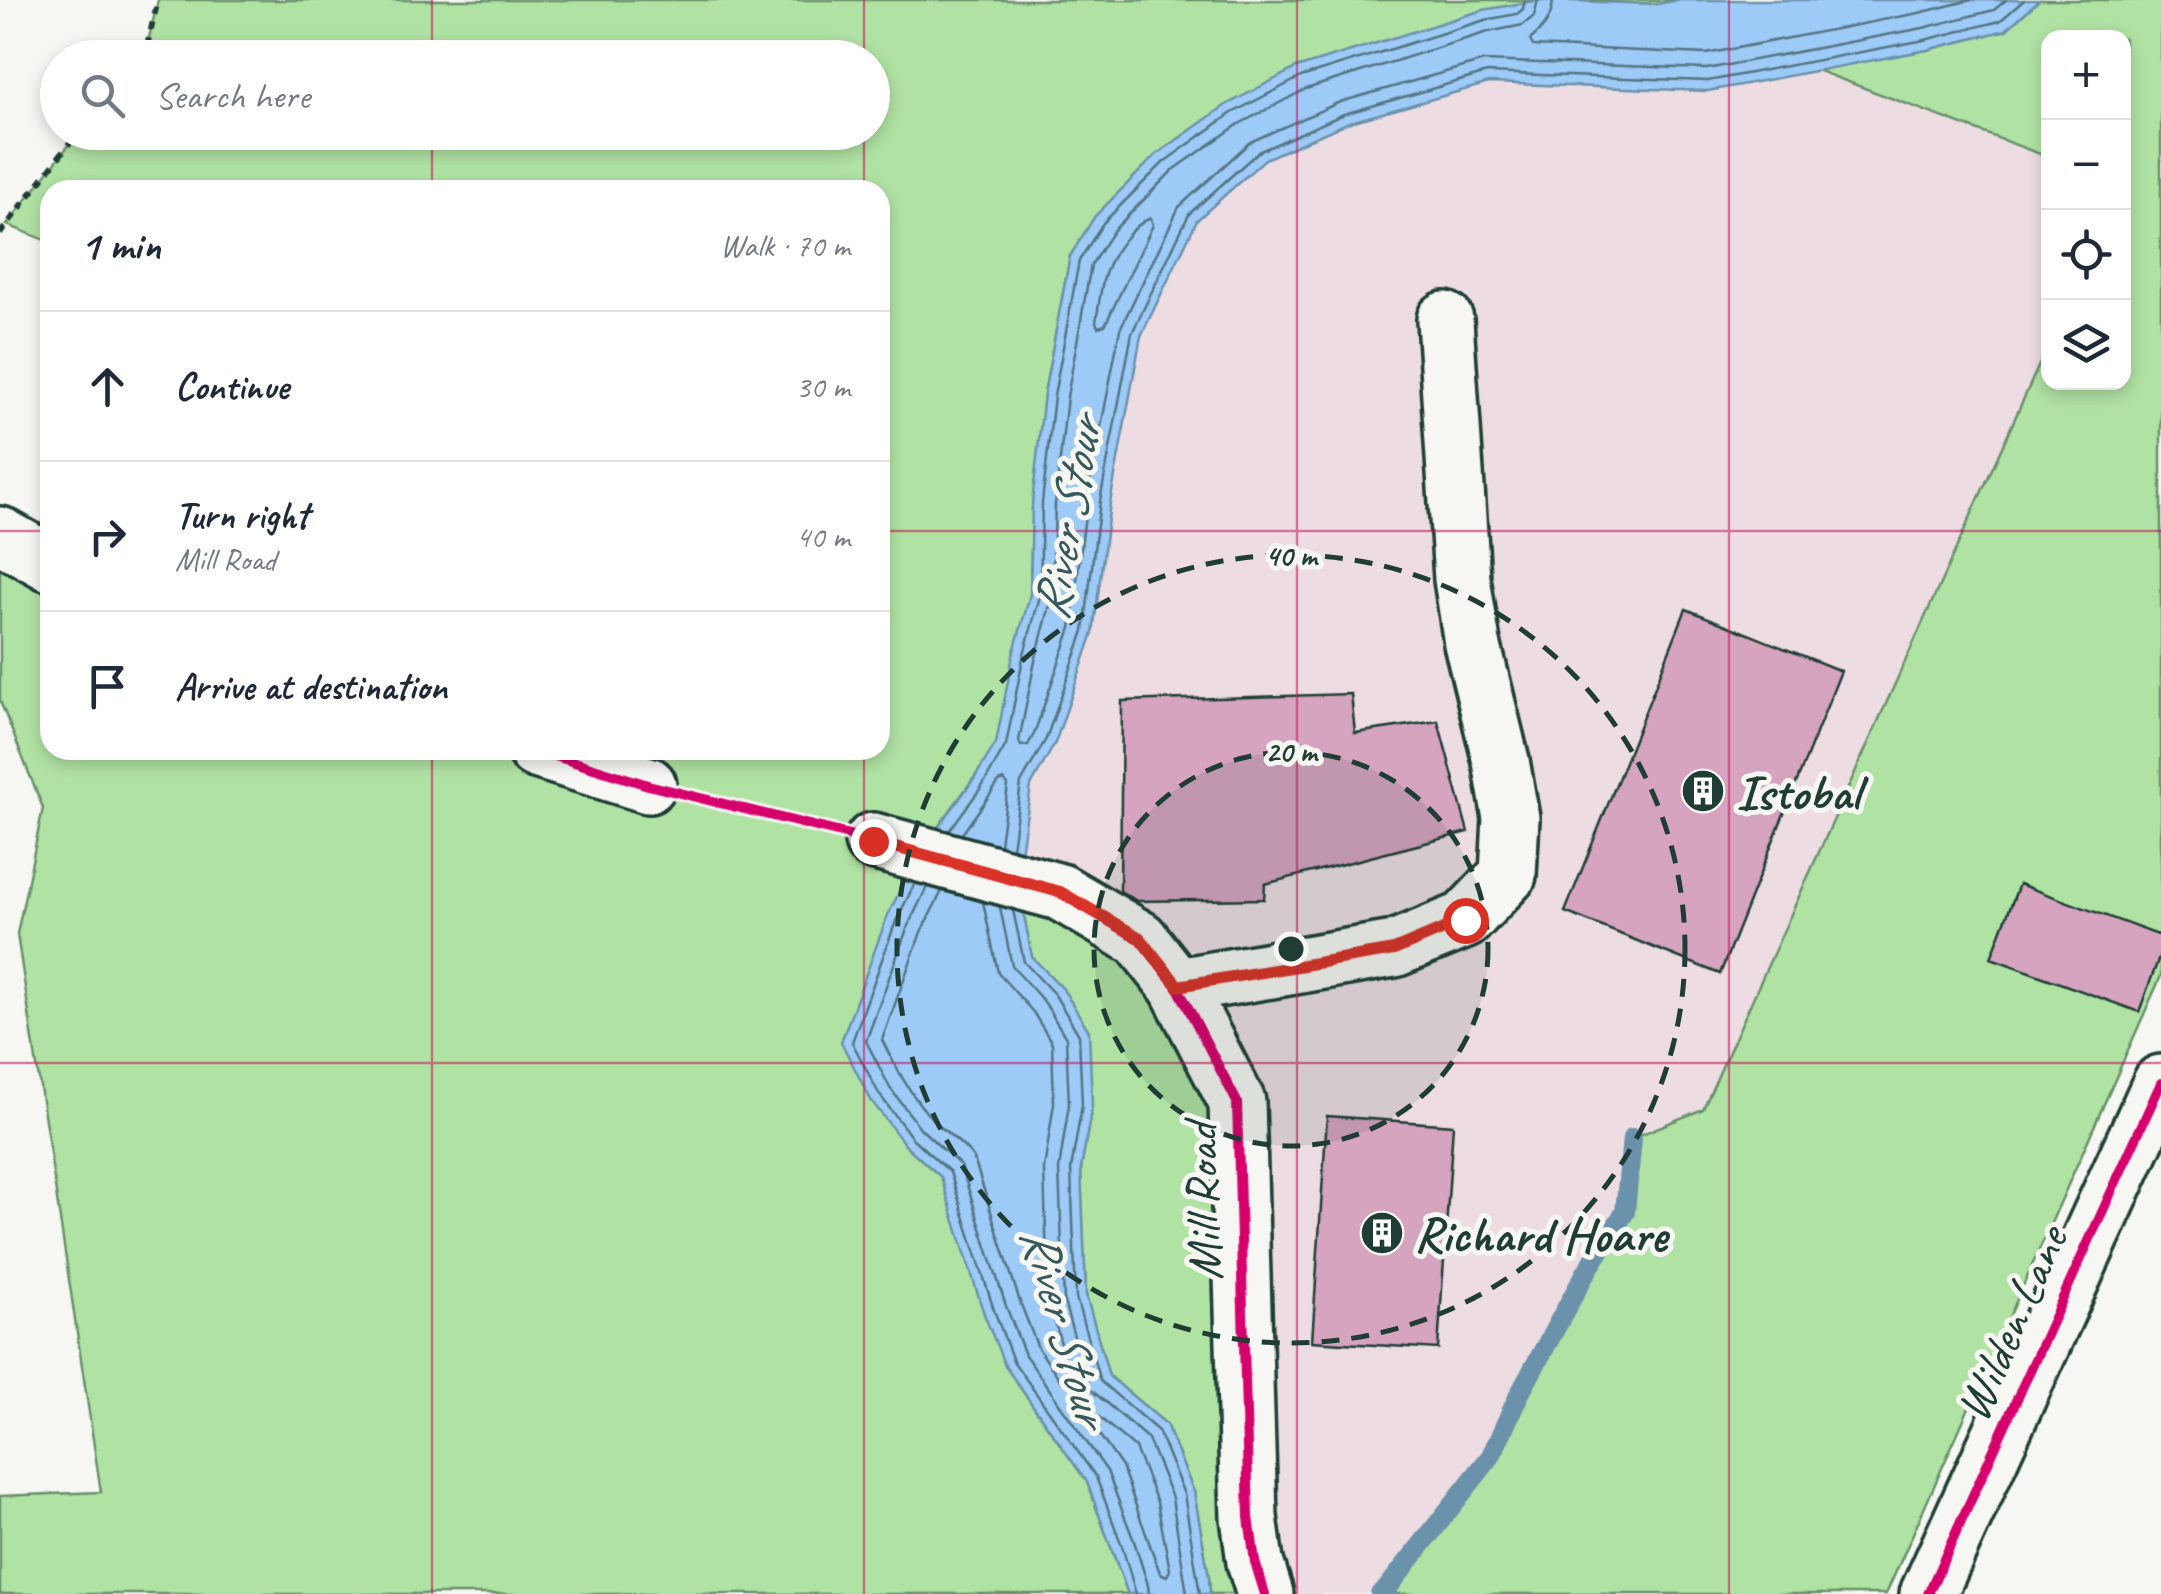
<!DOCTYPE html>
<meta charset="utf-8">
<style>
body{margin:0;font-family:Caveat,sans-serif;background:#f2f2f3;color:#1f2937}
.controls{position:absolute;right:30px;top:30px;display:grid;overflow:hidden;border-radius:20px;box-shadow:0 5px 15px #0003}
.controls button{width:90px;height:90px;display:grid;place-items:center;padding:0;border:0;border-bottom:2px solid #e0e1e3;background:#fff;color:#1f2937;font:50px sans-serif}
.stop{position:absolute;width:30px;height:30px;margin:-22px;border:8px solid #d93025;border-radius:50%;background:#fff}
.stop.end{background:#d93025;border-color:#fff;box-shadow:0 2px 10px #0008}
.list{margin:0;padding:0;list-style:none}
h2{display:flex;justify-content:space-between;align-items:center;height:130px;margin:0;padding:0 40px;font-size:42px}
h2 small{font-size:32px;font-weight:400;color:#747a83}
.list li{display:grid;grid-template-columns:65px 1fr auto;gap:30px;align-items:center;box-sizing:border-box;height:150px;padding:0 40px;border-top:2px solid #e0e1e3}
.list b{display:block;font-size:38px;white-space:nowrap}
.list p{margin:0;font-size:32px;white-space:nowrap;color:#747a83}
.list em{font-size:32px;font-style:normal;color:#747a83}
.icon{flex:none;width:55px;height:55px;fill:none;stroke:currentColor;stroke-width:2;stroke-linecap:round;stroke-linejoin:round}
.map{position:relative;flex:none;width:2161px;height:1594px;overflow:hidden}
.search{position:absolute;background:#fff;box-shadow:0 5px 15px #0003;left:40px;top:40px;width:850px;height:110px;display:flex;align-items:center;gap:25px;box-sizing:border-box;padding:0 35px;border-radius:55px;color:#747a83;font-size:38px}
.panel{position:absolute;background:#fff;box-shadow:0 5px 15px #0003;left:40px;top:180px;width:850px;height:580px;border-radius:30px}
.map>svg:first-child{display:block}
.built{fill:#eddde3}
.green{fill:#b0e2a3;stroke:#68906c;stroke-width:2.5}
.water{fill:#9ecaf8;stroke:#6b92aa;stroke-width:2.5}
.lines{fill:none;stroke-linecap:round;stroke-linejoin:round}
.shore{stroke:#527582;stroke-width:2.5}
.stream{stroke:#6b92aa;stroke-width:20}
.building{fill:#d7a4c0;stroke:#1f3d34;stroke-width:2.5}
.minor-casing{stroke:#1f3d34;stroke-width:62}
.path{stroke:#1f3d34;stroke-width:6;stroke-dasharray:8 8;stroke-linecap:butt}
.minor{stroke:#f6f6f2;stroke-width:55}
.cycleway-casing{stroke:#f6f6f2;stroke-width:16}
.cycleway{stroke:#d6006c;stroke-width:10}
.route{stroke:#d93025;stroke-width:12}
.grid{fill:none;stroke:#c2185b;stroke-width:2.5;stroke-opacity:0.55}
.ring{fill:none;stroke:#1f3d34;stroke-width:5;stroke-dasharray:18 12}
.labels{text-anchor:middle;stroke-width:10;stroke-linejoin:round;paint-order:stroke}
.poi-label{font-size:50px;font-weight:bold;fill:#1f3d34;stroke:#f6f6f2;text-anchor:start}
.street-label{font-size:50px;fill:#1f3d34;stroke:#f6f6f2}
.water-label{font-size:52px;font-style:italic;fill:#38595b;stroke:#f6f6f2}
.centre{fill:#1f3d34;stroke:#f6f6f2;stroke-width:5}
.ring-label{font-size:30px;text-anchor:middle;font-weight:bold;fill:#1f3d34;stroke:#f6f6f2;stroke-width:10;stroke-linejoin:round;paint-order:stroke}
</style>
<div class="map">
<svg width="2161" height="1594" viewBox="0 0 2161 1594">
<rect width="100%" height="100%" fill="#f6f6f2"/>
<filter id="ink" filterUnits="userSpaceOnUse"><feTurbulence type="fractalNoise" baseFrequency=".01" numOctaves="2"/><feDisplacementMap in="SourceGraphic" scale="20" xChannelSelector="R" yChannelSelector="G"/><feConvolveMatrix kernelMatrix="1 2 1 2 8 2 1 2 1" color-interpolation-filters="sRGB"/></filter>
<g filter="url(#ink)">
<path class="built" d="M 1816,70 L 2048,157 L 2048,345 L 1703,1110 L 1632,1138 L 1625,1212 L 1585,1274 L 1519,1395 L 1491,1456 L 1457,1503 L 1386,1590 L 1380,1594 L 1265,1594 L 1017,880 L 1031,786 L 1055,743 L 1093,633 L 1110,503 L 1141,336 L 1198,220 L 1265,159 L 1347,123 L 1489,83 L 1708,91 Z"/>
<g class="green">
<path d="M 158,0 L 1679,0 L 1657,4 L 1540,0 L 1070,256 L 1044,394 L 1031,547 L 1030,595 L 995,749 L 917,856 L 905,1145 L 941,1177 L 1005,1366 L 1087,1482 L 1128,1594 L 0,1594 L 0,1496 L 101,1492 L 17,934 L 43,808 L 0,701 L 0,532 L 50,559 L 50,750 L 540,750 L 648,784 L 659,750 L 880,750 L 880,190 L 50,190 L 50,242 L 7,225 L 78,133 L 872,132 L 872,58 L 136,57 L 148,42 Z"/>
<path d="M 2039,0 L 2161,0 L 2161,976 L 1886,1594 L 1380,1594 L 1386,1590 L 1491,1456 L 1519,1395 L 1585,1274 L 1625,1212 L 1632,1138 L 1703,1109 L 2048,345 L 2048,382 L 2124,382 L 2124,38 L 2048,38 L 2048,157 L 1816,70 L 1927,50 L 2006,30 Z"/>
<path d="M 1017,880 L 1060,892 L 1208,1042 L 1265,1594 L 1210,1594 L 1209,1577 L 1194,1492 L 1166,1424 L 1109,1376 L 1086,1295 L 1081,1169 L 1092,1105 L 1063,989 L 1032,957 Z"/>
</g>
<path class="water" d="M 1540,0 L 1657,4 L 1679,0 L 2039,0 L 2006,30 L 1927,50 L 1708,91 L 1489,83 L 1347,123 L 1265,159 L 1197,220 L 1141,336 L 1110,503 L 1093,633 L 1055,743 L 1031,786 L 1017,880 L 1032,957 L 1063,989 L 1089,1031 L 1092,1105 L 1081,1169 L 1086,1295 L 1109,1376 L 1166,1424 L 1194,1492 L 1209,1577 L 1210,1594 L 1128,1594 L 1087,1482 L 1005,1366 L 984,1314 L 941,1177 L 905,1145 L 871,1100 L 841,1042 L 887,917 L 917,856 L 974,779 L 996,743 L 1013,655 L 1030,595 L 1032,503 L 1044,394 L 1070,256 L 1095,216 L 1157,154 L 1226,105 L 1296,68 L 1483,10 Z"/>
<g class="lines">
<g class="shore">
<path d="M 1538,0 L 1534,16 L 1523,25 L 1488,32 L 1306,89 L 1239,124 L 1172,171 L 1113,231 L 1091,265 L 1067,397 L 1055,504 L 1052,598 L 1035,661 L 1019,741 L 1021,746 L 1028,745 L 1034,734 L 1071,628 L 1087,499 L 1120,329 L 1179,207 L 1250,142 L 1340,102 L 1484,61 L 1707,69 L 1923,28 L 1994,10 L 2006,0"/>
<path d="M 1553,0 C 1552,19 1544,28 1530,40 L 1533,46 L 1706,54 L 1919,13 L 1971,0"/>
<path d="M 1151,218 L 1153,225 L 1105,325 L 1098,327 L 1096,322 C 1099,306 1100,289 1105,274 C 1111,254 1133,224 1151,218 Z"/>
<path d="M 949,831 L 983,785 L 1006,745 L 1023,658 L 1040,596 L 1042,503 L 1054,396 L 1079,261 L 1103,223 L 1164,162 L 1232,113 L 1301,77 L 1485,20 L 1517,14 L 1523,9 L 1525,0"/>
<path d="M 962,834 L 999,782 L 1004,780 L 1008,785 L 1000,844"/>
<path d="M 1012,848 L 1021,783 L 1046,739 L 1084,631 L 1100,501 L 1132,333 L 1189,214 L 1258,152 L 1344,114 L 1487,73 L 1708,81 L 1925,40 L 2000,21 L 2024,0"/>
<path d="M 915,883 L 896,921 L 852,1042 L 879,1094 L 912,1138 L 950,1172 L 994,1310 L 1013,1361 L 1096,1477 L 1122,1546 L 1136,1594"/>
<path d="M 927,887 L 908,926 L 866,1041 L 890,1088 L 921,1129 L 961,1166 L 1006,1306 L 1025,1355 L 1107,1471 L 1134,1541 L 1148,1585 L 1149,1594"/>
<path d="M 942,891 L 921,932 L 882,1040 C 896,1068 912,1098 934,1121 C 947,1134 964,1144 974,1159 L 1020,1302 L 1038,1348 L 1061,1381 L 1066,1383 L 1070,1377 L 1048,1296 L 1044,1169 L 1054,1103 L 1052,1043 L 1033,1012 L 998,973 L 983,902"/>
<path d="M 1000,907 L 1012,966 L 1045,1003 L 1066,1038 L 1069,1104 L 1059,1169 L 1064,1302 L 1089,1388 L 1148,1439 L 1172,1498 L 1187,1594"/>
<path d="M 1013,910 L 1024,962 L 1055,995 L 1079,1035 L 1082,1105 L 1071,1169 L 1076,1298 L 1100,1381 L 1158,1431 L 1184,1494 L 1200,1594"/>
<path d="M 1094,1416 L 1099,1417 L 1135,1448 L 1157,1502 L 1170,1570 L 1167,1576 L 1160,1573 L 1122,1467 L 1091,1423 Z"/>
</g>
<path class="stream" d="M 1380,1594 L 1386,1590 L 1491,1456 L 1519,1395 L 1585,1274 L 1625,1212 L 1632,1138"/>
</g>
<g class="building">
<path d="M 1686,609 L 1841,671 L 1720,974 L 1565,912 Z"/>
<path d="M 1351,694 L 1355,733 L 1438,721 L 1468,832 L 1265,884 L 1264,899 L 1137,901 L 1120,891 L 1122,701 Z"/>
<path d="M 2019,884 L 2161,936 L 2161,952 L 2139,1012 L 1991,958 Z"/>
<path d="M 1327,1116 L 1453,1125 L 1438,1349 L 1312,1341 Z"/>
</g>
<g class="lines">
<g class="minor-casing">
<g id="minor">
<path d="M 0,535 L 50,563"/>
<path d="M 536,750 L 648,785"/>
<path d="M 873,841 L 1060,892 L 1140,939 L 1177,986 L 1237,1102 L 1249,1517 L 1255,1562 L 1265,1594"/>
<path d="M 1177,986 L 1394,949 L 1465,920 L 1508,875 L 1511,818 L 1501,761 L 1472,643 L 1462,579 L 1445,320"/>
<path d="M 1928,1594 L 2161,1083"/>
</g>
</g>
<g class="path">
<path d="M 136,58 L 148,42 L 158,0"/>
<path d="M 0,234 L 78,132"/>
</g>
<use href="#minor" class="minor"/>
<g class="cycleway-casing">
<g id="cycleway">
<path d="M 536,750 L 648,785 L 873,841 L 1060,892 L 1140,939 L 1177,986 L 1237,1102 L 1249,1517 L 1255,1562 L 1265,1594"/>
<path d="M 1928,1594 L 2161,1083"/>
</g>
</g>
<use href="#cycleway" class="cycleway"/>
</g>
</g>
<g class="lines" filter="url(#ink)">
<path class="route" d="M 873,841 L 1060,892 L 1140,938 L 1178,986 L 1394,950 L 1465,920"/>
</g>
<path class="grid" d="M 432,0 L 432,58M 864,0 L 864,58M 1297,0 L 1297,1594M 1729,0 L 1729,1594M 432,132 L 432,190M 864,132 L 864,190M 0,531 L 50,531M 880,531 L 2161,531M 432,750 L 432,1594M 864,750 L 864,1594M 0,1063 L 2161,1063"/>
<circle cx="1291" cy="949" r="197" fill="#1f3d34" fill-opacity=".12"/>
<g class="ring">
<circle cx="1291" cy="949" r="197"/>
<circle cx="1291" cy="949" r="394"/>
</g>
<defs>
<g id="building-disc" transform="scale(2.25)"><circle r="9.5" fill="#1f3d34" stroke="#f6f6f2"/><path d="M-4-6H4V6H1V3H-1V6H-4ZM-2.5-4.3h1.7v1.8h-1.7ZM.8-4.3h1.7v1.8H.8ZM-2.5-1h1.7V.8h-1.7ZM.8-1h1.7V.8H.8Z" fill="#fff"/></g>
</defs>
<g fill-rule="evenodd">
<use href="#building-disc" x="1703" y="791"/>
<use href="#building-disc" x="1382" y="1233"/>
</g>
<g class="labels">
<g class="poi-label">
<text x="1736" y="809">Istobal</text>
<text x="1414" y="1251">Richard Hoare</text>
</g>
<g class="street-label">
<text transform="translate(1201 1202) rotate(-92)" y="18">Mill Road</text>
<text transform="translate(2010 1323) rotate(-66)" y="18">Wilden Lane</text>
</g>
<g class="water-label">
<text transform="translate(1066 519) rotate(-80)" y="18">River Stour</text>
<text transform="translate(1066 1325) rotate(74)" y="18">River Stour</text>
</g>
</g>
<circle cx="1291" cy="949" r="15" class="centre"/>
<g class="ring-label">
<text x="1291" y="566">40 m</text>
<text x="1291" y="762">20 m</text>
</g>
</svg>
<div class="controls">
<button>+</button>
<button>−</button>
<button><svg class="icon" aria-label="locate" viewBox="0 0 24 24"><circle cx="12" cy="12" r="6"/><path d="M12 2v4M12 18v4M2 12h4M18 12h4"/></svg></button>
<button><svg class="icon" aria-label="layers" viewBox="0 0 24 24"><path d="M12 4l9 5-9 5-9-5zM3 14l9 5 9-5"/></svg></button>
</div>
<div class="stop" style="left:1465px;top:920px"></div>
<div class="stop end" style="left:873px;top:841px"></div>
<div class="search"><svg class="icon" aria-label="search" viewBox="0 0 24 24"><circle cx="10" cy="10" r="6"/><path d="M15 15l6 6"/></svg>Search here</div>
<section class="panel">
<h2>1 min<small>Walk · 70 m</small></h2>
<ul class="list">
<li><svg class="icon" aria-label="ahead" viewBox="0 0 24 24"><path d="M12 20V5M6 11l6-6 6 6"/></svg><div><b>Continue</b></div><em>30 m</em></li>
<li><svg class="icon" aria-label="right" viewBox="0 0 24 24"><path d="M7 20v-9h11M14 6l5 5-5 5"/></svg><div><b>Turn right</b><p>Mill Road</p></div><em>40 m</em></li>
<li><svg class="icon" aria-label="arrive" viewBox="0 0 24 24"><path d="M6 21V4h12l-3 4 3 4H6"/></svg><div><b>Arrive at destination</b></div></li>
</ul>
</section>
</div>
